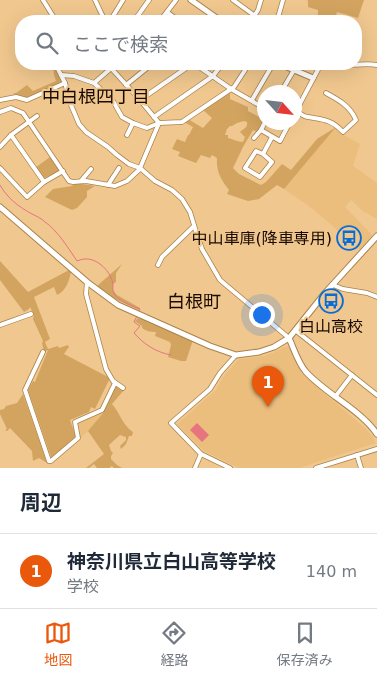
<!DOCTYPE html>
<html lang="ja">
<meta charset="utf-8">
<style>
body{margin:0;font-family:"DejaVu Sans","Noto Sans JP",sans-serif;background:#f2f2f3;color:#1f2937}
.compass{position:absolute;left:257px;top:85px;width:45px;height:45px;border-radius:50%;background:#fff;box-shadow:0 5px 20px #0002;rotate:117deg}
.you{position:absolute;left:261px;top:314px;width:18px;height:18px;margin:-12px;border:4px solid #fff;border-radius:50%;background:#1a73e8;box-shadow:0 0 0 8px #1a73e833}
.badge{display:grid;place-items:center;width:32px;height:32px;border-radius:50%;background:#ea580c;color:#fff;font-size:16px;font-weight:700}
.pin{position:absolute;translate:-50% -41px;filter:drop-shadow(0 1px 2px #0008)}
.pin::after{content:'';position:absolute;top:26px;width:18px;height:15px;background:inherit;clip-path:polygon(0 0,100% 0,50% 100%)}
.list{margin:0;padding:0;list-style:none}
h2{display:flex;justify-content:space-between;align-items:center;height:65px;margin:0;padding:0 20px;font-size:21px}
h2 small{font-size:16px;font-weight:400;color:#747a83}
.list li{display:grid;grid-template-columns:32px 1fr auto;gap:15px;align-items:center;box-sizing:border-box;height:75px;padding:0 20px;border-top:1px solid #e0e1e3}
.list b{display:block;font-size:19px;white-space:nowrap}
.list p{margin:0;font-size:16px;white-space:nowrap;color:#747a83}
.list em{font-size:16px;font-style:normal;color:#747a83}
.icon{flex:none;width:28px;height:28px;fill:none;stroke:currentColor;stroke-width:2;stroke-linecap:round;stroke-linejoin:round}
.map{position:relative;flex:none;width:377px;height:468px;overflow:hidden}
.search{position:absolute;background:#fff;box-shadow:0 5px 20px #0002;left:15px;right:15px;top:15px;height:55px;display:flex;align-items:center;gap:12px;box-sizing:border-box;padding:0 18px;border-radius:20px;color:#747a83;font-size:19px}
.sheet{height:140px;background:#fff}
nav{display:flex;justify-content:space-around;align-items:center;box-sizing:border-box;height:70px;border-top:1px solid #e0e1e3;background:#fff;font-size:14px;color:#747a83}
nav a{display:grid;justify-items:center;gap:2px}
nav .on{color:#ea580c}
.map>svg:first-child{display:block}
.built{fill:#ebbe7d}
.green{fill:#d3a460;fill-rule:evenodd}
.water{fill:#e6757f}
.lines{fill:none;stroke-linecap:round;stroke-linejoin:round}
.stream{stroke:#e6757f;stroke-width:1}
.street-casing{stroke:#a9834b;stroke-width:5.5}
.secondary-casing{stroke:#a9834b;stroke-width:7}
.street{stroke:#fff;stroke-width:4}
.secondary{stroke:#fff;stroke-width:5}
.labels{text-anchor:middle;stroke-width:4;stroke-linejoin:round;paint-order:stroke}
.poi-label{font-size:16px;fill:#190b00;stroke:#f0c78e;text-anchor:end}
.neighbourhood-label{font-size:18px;fill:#190b00;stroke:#f0c78e}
</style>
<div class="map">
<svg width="377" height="468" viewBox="0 0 377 468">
<rect width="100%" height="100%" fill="#f0c78e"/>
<g class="built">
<path d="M 336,127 L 342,134 L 360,144 L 353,166 L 377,183 L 377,219 L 363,211 L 351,200 L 345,207 L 373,236 L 360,250 L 313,209 L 284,189 Z"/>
<path d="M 286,346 L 292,349 L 301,373 L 365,428 L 372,436 L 376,443 L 299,468 L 239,468 L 204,451 L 177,424 L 216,390 L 223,377 L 239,359 L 263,356 L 273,353 Z"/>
<path d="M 103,412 L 88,431 L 79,439 L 77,424 L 79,422 Z"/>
</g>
<g class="green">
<path d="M 307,0 L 364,0 L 358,18 L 337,12 L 334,21 L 318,21 L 318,10 L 308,7 L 308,1 Z"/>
<path d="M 53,64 L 56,64 L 58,71 L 63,81 L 28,98 L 16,95 L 13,93 L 16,93 L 27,85 L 33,91 L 56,81 L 54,75 Z"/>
<path d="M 230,92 L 230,99 L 248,107 L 248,111 L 261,118 L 261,120 L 263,121 L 257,132 L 253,130 L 243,147 L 233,168 L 239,174 L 261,185 L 266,182 L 282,164 L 291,170 L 317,139 L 336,127 L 284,189 L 277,185 L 259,199 L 248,201 L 227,194 L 229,190 C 221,180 216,171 217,158 L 212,155 L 210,158 L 201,155 L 196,163 L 178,156 L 180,152 L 172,149 L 177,139 L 185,142 L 188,135 L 189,135 L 193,127 L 184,122 L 188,119 L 203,128 L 212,118 L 203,110 ZM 244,121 L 247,122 C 248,128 244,128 240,132 L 245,137 L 243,142 C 238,142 233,139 228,138 L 228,135 L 225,135 L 227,129 L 230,126 L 232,126 L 237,123 Z"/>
<path d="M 50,157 L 59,170 L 58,172 L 44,178 L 35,168 Z"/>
<path d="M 76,183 L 95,186 L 87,191 L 87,197 L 77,208 L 72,210 L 45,197 L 53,189 L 72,186 Z"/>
<path d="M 0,261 L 28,292 L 69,270 L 71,272 C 69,281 66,291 57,295 L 54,287 L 34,297 L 50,339 L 45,342 L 48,349 L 58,346 L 59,348 L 68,345 L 69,348 L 68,348 L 64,354 L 110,378 L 95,409 L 91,407 L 89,412 L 70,420 L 76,437 L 52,457 L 51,457 L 28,390 L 33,381 L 35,382 L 48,350 L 44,352 L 42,343 L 43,341 L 33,319 L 34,315 L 30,307 L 29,309 L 24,312 L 0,280 Z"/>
<path d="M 122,264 L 116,273 L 116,282 L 113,284 L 113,290 L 117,295 L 140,308 L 139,310 L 113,298 L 97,286 Z"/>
<path d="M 139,317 L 193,340 L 186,361 L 181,361 L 168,357 L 171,345 L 170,342 L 155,336 L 156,332 C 150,332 146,331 142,328 L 142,326 L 135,321 Z"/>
<path d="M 115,387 L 118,387 L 124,390 L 112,404 C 120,413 123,426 133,432 L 132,436 L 129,436 L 126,444 L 121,449 L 120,446 L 126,440 L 126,437 L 120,435 L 109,445 L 111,451 L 113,453 L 111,456 L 111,459 L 117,465 L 122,468 L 114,468 L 112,466 L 109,468 L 97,468 L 94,464 L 89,468 L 86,468 L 104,454 L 88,431 L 103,413 Z"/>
<path d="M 23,394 L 47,463 L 39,458 L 33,461 L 32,451 L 10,428 L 7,431 L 5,430 L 7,429 L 0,414 L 0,410 L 4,409 L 6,406 L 17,403 Z"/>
</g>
<path class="water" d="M 197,423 L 209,435 L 202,442 L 190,430 Z"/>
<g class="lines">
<g class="stream">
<path d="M 0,185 C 7,198 19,207 32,214 C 36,216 41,218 45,222 C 57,230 69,249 77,261 C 80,260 82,259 85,259 C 98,258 111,272 113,284 C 113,288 112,292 115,295 C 121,302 132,306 140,309 L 138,312"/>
<path d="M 137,316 L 134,322 L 140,326 L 134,333 C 144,344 155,352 171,355"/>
</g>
<g class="street-casing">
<g id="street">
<path d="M 43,0 L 56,21"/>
<path d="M 95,0 L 105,21"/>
<path d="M 233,0 L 262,21"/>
<path d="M 167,12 L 179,21"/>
<path d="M 110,21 L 123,0"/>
<path d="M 134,21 L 149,0"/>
<path d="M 160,21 L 176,0"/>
<path d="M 251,21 L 258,10 L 261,0"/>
<path d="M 277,21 L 283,0"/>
<path d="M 58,64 L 58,69 L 65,83 L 71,105 L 79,124 L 86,132 L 108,147 L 117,155 L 129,164 L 140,168 L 155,181 L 172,190 L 182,199 L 190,212 L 198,238 L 202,249 L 220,280 L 289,338"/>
<path d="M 108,64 L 111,68 L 140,100 L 159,123 L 140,168"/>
<path d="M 195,64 L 231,89 L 264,108"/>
<path d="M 344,64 C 355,66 366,63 377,65"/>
<path d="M 61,75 L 74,76 L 94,83 L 113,101 L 122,117 L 133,123 L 147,128 L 159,123 L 182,122 L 234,87 L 249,64"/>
<path d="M 94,83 L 116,64"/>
<path d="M 126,85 L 152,64"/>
<path d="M 281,92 L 294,70"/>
<path d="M 0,100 L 16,97 L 27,100 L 65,83"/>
<path d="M 140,100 L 192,64"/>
<path d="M 252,100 L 273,64"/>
<path d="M 296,111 C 300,113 304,117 308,117 C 323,120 331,119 343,132 L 356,120 C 350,106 339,100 326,93"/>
<path d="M 0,112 L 11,108 L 23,113 L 69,181 L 73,182 L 86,181 L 115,186 L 127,181 L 140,169"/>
<path d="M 294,115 L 321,64"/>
<path d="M 154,117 L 213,76 L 222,64"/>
<path d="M 265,122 L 261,130 L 280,141 L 290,122"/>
<path d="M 11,135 L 44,182"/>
<path d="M 127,135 L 133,123"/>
<path d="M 254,138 L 261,130"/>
<path d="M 0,147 L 11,135 L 37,116"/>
<path d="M 263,154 L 272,162 L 260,177 L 245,168 L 256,151 L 263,154 L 272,137"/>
<path d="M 0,168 L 27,197 L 44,182 L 63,171"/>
<path d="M 81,181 L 91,169"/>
<path d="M 108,185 L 119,168"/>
<path d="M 158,265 L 162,257 L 194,226"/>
<path d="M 87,282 L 86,294 L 106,369 L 113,381 L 123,388"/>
<path d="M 333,285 L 343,289 L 367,293 L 377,297"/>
<path d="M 0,325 L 31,314"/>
<path d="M 295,330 L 377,395"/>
<path d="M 43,352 L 25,390 L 49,461 L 51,461 L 78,438 L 75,422 L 102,410 L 115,383"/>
<path d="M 335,397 L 352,375"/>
<path d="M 357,455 L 361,468"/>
<path d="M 195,468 L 201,454"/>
<path d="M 230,468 L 201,454 L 171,423 L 210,389 L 220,373 L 236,355"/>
<path d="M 316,468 L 377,449"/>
</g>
</g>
<g class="secondary-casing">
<g id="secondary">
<path d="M 191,0 L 221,21"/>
<path d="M 280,64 L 313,78"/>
<path d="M 0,207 L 87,282 L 118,305 L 210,346 L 236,355 L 259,352 L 274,347 L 289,338 L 325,293 L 377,236"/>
<path d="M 289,338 C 294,349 298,363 306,372 C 326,394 361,410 377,434"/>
</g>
</g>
<use href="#street" class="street"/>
<use href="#secondary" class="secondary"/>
</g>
<defs>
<g id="bus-ring" transform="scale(1.25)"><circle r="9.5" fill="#f0c78e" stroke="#086dd5" stroke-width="1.5"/><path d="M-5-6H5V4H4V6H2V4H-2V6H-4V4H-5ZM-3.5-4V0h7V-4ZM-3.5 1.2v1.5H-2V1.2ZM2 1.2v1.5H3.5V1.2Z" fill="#086dd5"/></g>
</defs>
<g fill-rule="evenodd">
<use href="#bus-ring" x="349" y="238"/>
<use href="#bus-ring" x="331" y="301"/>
</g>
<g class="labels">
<g class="poi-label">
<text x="332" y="244">中山車庫(降車専用)</text>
<text x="331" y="332" text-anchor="middle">白山高校</text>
</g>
<g class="neighbourhood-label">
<text x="96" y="103">中白根四丁目</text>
<text x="194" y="308">白根町</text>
</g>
</g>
</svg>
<svg class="compass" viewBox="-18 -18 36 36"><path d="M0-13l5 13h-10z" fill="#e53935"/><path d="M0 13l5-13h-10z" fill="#747a83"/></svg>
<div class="you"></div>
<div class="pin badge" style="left:268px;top:407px">1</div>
<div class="search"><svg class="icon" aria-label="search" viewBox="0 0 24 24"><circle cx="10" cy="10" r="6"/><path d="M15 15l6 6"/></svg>ここで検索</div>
</div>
<section class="sheet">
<h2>周辺<small></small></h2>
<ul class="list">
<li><span class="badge">1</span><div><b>神奈川県立白山高等学校</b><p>学校</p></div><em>140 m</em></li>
</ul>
</section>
<nav>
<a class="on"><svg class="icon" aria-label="map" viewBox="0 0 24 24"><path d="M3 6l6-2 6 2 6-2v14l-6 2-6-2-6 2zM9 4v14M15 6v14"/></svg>地図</a>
<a><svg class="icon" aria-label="directions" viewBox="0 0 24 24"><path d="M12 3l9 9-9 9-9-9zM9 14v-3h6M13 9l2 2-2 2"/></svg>経路</a>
<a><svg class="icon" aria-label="saved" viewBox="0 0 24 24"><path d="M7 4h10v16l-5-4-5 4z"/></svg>保存済み</a>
</nav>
